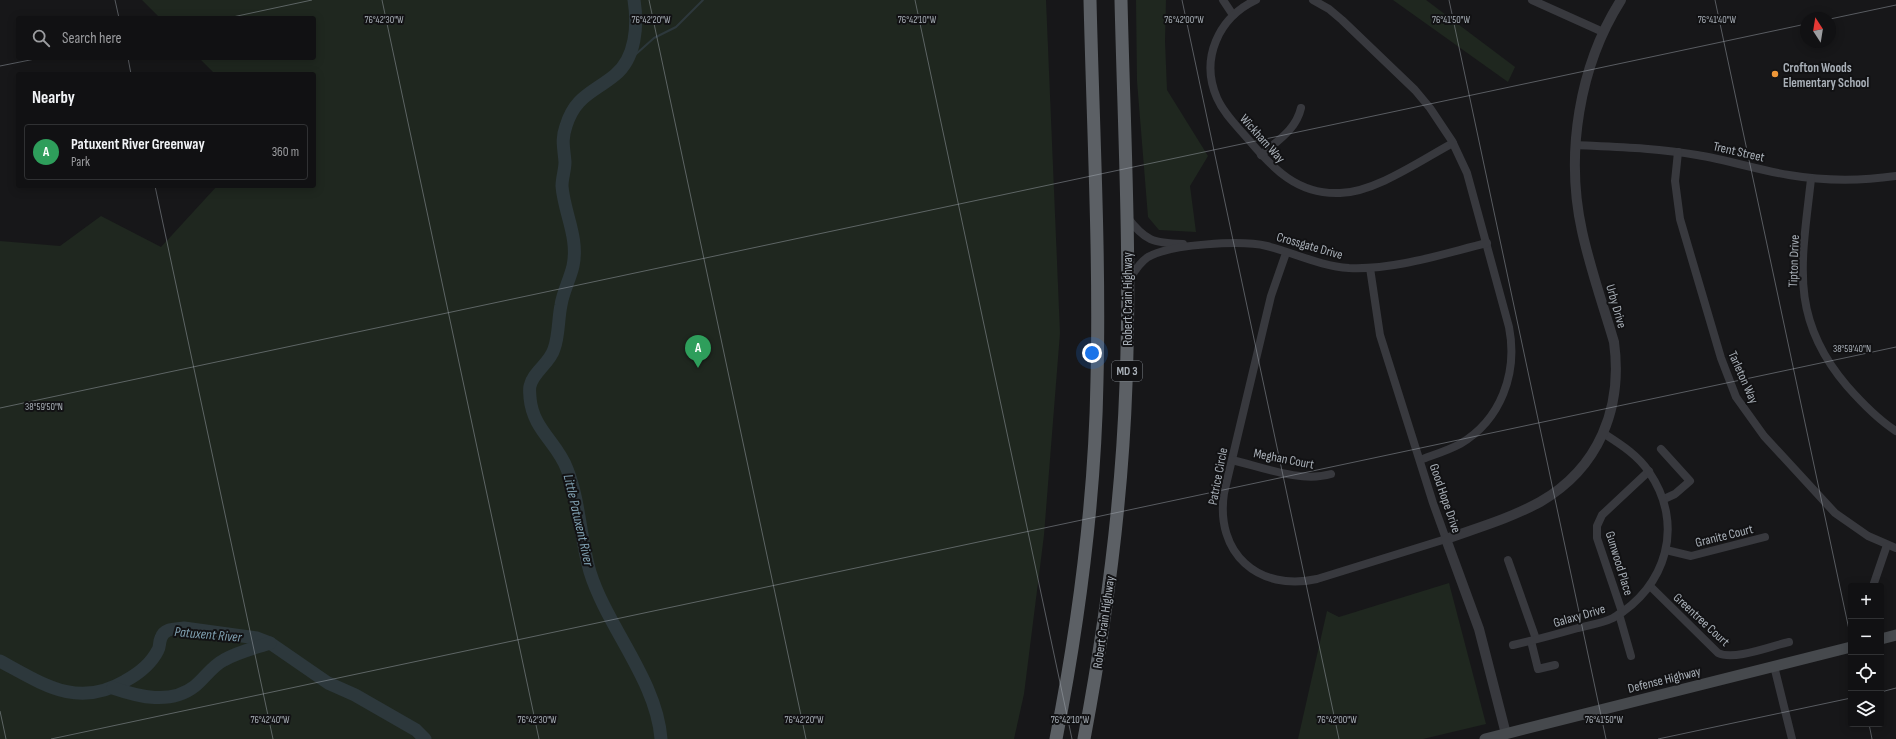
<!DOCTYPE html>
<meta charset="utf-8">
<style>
body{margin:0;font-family:"Sofia Sans Condensed",sans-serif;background:#1a1a1c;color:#f1f3f6}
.controls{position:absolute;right:12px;bottom:12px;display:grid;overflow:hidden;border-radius:4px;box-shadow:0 2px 10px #0003}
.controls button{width:36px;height:36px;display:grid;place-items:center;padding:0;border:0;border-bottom:1px solid #303133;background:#111113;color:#f1f3f6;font:20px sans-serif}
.compass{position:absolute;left:1800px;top:12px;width:36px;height:36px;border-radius:50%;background:#111113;box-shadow:0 2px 10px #0003;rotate:348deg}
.you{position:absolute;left:1092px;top:353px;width:14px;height:14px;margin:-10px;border:3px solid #fff;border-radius:50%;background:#1a73e8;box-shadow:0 0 0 6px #1a73e833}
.badge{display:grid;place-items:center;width:26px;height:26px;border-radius:50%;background:#7c3aed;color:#fff;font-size:13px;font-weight:700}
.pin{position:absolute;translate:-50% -33px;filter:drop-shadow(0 1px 2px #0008)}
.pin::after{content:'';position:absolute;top:21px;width:14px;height:12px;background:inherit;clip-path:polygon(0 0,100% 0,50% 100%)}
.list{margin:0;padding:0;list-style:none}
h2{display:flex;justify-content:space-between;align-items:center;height:52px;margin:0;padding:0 16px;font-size:17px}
h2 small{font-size:13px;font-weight:400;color:#9c9da0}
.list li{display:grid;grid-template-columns:26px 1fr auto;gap:12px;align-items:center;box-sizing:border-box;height:56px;margin:0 8px 8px;padding:0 8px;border:1px solid #303133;border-radius:4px}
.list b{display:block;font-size:15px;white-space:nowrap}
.list p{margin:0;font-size:13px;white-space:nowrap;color:#9c9da0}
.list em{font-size:13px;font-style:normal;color:#9c9da0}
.icon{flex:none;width:22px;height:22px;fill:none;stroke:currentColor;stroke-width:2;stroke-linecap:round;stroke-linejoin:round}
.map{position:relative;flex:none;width:1896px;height:739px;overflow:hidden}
.search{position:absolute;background:#111113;box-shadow:0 2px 10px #0003;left:16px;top:16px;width:300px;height:44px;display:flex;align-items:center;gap:10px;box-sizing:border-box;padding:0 14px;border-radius:4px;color:#9c9da0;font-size:15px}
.panel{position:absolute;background:#111113;box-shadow:0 2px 10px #0003;left:16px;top:72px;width:300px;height:116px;border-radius:4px}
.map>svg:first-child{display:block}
.green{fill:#1f271f}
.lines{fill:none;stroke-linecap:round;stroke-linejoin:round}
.stream{stroke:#2d383c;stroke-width:2}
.river{stroke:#2d383c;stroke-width:13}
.minor{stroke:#38393e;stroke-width:8}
.tertiary{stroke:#38393e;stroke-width:10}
.secondary{stroke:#46494d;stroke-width:11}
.trunk{stroke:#5c6065;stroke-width:13}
.ticks{fill:none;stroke:#a9b0b8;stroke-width:1;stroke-opacity:0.45}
.poi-dot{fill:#ef9738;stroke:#121214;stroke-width:1.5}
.labels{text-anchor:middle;stroke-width:4;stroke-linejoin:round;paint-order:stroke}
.shield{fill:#121214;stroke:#7c8187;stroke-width:1}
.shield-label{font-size:12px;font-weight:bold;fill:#a9b0b8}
.poi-label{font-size:13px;font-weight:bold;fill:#a9b0b8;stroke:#121214;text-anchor:start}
.street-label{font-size:13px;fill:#a9b0b8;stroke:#121214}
.water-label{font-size:14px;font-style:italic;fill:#81a2b3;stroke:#121214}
.ticks-label{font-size:10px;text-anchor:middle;fill:#a9b0b8;stroke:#121214;stroke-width:4;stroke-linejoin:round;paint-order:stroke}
</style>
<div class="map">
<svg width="1896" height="739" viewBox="0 0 1896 739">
<rect width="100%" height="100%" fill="#171719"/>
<g class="green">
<path d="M 142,0 L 1046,0 L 1060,333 L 1044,535 L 1024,694 L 1014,739 L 0,739 L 0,241 L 60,246 L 101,216 L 161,247 L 217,186 L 314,186 L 314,74 L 215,74 L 199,58 L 314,58 L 314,18 L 160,18 Z"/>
<path d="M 1136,0 L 1166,0 L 1165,41 L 1167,90 L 1208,156 L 1190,186 L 1196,232 L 1159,230 L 1148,217 L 1137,81 Z"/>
<path d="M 1393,0 L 1426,0 L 1515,67 L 1508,82 Z"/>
<path d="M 1449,583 L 1486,724 L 1423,739 L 1298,739 L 1327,611 L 1339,617 Z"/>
</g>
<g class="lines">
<path class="stream" d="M 626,63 L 654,38 L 676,27 L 703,0"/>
<g class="river">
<path d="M 634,0 C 638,25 636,58 615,75 C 593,93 575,96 566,126 C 561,140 564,148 565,162 C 565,170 562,178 562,186 C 564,213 579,237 573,266 C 570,279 563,292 561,305 C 558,319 559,336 554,349 C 550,363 533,372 530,386 C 529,390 530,395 530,398 C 533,430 557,442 567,469 C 580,502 580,538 590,572 C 607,627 657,681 661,739"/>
<path d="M 0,661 C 43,684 77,709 125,681 C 138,674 151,664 158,650 C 160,647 159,642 161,638 C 164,628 175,629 184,628 L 257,638 L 270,643 L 328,683 L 355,695 L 416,730 L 425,739"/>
<path d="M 113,688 C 139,697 171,705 195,686 C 205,678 212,666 224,660 C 238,652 255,648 270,643"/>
</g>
<g class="minor">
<path d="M 1223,0 L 1233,15"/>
<path d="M 1256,0 C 1218,18 1200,59 1217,98 C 1224,114 1237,126 1248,139 C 1273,169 1298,195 1340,193 C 1376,192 1421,160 1453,143"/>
<path d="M 1313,0 L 1329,9 L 1342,20 L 1415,90 L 1430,108 L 1452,141 L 1467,173 L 1509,327 C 1518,373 1501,420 1460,444 C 1447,451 1433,455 1420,460"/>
<path d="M 1532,0 L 1603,32"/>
<path d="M 1575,145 C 1616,147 1657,148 1697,155 C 1728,160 1758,170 1789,175 C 1824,181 1861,181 1896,176"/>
<path d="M 1678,152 L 1675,181 L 1680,219 L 1721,358 L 1736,397 L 1764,436 L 1835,513 L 1868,536 L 1896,548"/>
<path d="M 1261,155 C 1277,141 1296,130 1301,108"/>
<path d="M 1811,179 C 1802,261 1788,317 1847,386 C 1862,403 1877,419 1896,431"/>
<path d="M 1127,217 C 1145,241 1153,243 1183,244"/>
<path d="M 1286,253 L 1271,296 L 1224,493 C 1215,553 1258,592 1317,579 L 1446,539 L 1433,503 L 1380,335 L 1370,268"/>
<path d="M 1129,280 C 1134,272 1139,263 1148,257 C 1170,244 1242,240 1267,246 C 1295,253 1320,266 1349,268 C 1395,270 1442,254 1487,243"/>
<path d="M 1661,449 L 1690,481 L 1675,494 L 1664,499"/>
<path d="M 1232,460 C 1262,467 1301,483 1331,474"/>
<path d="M 1666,550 L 1691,556 L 1765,537"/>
<path d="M 1508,560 L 1536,639"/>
<path d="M 1650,586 L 1718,653 C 1734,661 1771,646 1789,642"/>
<path d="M 1873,586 L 1887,545"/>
<path d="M 1622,612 L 1597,538 L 1597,526 L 1602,515 L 1649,471"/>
<path d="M 1619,614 L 1631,656"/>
<path d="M 1531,641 L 1538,669 L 1555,665"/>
<path d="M 1513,645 C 1535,640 1557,634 1578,628 C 1590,625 1603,623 1613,618 C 1667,587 1685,524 1649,472 C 1638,455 1620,444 1603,433"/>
<path d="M 1774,666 L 1792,739"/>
</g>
<path class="tertiary" d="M 1506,734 L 1479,629 L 1446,539 C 1477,528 1511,518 1540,502 C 1599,468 1623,408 1614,342 C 1603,305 1590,268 1582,231 C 1565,154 1579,66 1621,0"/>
<g class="secondary">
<path d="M 1881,639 L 1896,635"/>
<path d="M 1485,739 L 1851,647"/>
</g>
<g class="trunk">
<path d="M 1056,739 C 1079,621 1095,501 1097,380 C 1100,254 1093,127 1090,0"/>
<path d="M 1084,739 C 1106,622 1122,503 1126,384 C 1131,256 1124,128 1121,0"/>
</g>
</g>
<path class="ticks" d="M 115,0 L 119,18M 382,0 L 539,739M 649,0 L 806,739M 915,0 L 1072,739M 1182,0 L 1339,739M 1449,0 L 1606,739M 1715,0 L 1851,639M 228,18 L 312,0M 1830,19 L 1896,5M 128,58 L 131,74M 0,66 L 40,58M 155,186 L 273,739M 0,408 L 1806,24M 1881,692 L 1896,688M 0,711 L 6,739M 1869,724 L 1872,739M 51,739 L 1896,347M 1658,739 L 1851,698"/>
<circle class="poi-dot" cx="1775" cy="74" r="4"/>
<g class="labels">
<rect class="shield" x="1112" y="361" width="30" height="20" rx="3"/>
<g class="shield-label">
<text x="1127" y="375">MD 3</text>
</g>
<g class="poi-label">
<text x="1783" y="72">Crofton Woods<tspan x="1783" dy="15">Elementary School</tspan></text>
</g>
<g class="street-label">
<text transform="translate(1263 138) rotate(48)" y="5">Wickham Way</text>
<text transform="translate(1739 151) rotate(13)" y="5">Trent Street</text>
<text transform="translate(1310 245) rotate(16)" y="5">Crossgate Drive</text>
<text transform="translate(1793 261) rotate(-88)" y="5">Tipton Drive</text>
<text transform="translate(1127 299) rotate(-90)" y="5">Robert Crain Highway</text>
<text transform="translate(1617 306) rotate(74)" y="5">Urby Drive</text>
<text transform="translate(1744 377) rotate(66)" y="5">Tarleton Way</text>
<text transform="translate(1284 458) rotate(11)" y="5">Meghan Court</text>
<text transform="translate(1217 476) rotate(-79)" y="5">Patrice Circle</text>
<text transform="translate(1446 498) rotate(71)" y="5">Good Hope Drive</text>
<text transform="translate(1724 535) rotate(-14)" y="5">Granite Court</text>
<text transform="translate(1620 563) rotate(73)" y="5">Gunwood Place</text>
<text transform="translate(1579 615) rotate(-16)" y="5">Galaxy Drive</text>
<text transform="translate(1702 619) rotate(43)" y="5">Greentree Court</text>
<text transform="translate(1103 622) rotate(-82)" y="5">Robert Crain Highway</text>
<text transform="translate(1664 679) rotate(-14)" y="5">Defense Highway</text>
</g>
<g class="water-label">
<text transform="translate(579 520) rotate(77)" y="5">Little Patuxent River</text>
<text transform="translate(208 634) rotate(5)" y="5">Patuxent River</text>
</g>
</g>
<g class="ticks-label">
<text x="384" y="23">76°42'30"W</text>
<text x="651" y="23">76°42'20"W</text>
<text x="917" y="23">76°42'10"W</text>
<text x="1184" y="23">76°42'00"W</text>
<text x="1451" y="23">76°41'50"W</text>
<text x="1717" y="23">76°41'40"W</text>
<text x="1852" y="352">38°59'40"N</text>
<text x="44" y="410">38°59'50"N</text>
<text x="270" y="723">76°42'40"W</text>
<text x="537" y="723">76°42'30"W</text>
<text x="804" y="723">76°42'20"W</text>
<text x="1070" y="723">76°42'10"W</text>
<text x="1337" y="723">76°42'00"W</text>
<text x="1604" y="723">76°41'50"W</text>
</g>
</svg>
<div class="controls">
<button>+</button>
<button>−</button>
<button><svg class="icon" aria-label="locate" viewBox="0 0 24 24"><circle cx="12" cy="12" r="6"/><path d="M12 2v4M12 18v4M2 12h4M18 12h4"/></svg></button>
<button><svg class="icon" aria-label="layers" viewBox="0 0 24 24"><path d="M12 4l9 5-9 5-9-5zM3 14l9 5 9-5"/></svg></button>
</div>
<svg class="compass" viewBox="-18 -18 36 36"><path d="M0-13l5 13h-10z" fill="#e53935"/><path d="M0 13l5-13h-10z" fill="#9c9da0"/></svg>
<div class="you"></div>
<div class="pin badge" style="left:698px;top:368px;background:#2e9e5b">A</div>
<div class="search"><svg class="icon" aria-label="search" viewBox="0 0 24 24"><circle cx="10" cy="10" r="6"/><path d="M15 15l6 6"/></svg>Search here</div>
<section class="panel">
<h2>Nearby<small></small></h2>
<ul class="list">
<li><span class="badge" style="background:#2e9e5b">A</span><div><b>Patuxent River Greenway</b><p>Park</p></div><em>360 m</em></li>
</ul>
</section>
</div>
